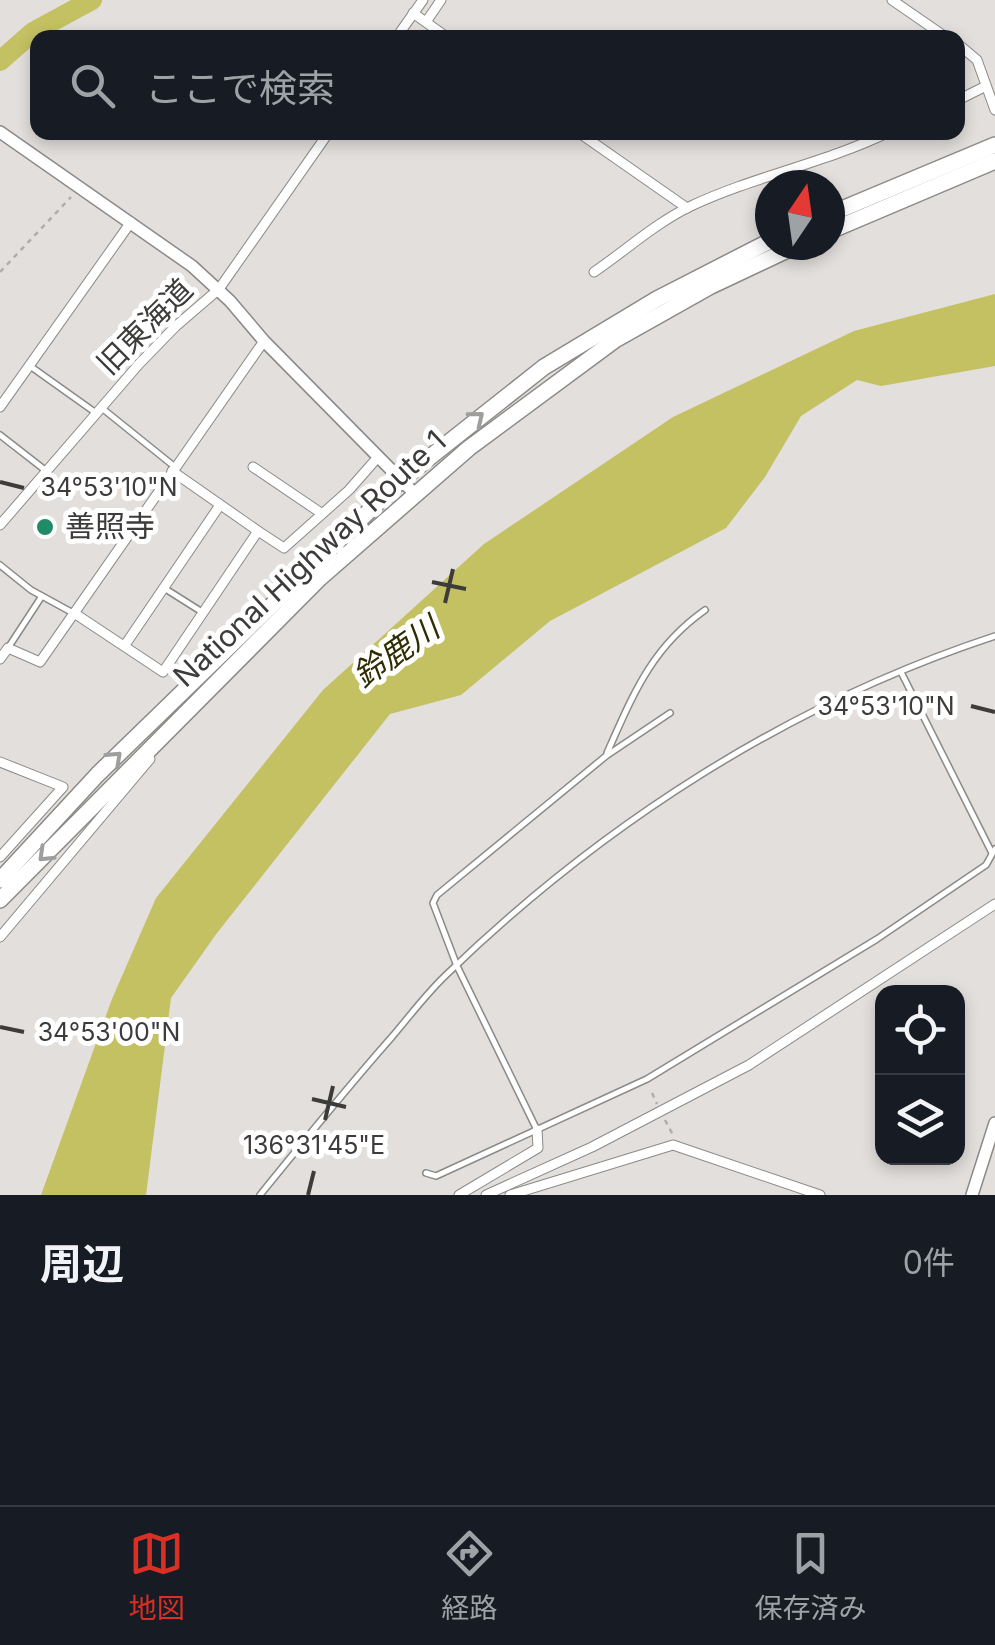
<!DOCTYPE html>
<html lang="ja">
<meta charset="utf-8">
<style>
body{margin:0;font-family:Inter,"Noto Sans JP",sans-serif;background:#242831;color:#f1f3f6}
.controls{position:absolute;right:30px;bottom:30px;display:grid;overflow:hidden;border-radius:20px;box-shadow:0 5px 15px #0003}
.controls button{width:90px;height:90px;display:grid;place-items:center;padding:0;border:0;border-bottom:2px solid #363941;background:#171b24;color:#f1f3f6;font:50px sans-serif}
.compass{position:absolute;left:755px;top:170px;width:90px;height:90px;border-radius:50%;background:#171b24;box-shadow:0 5px 15px #0003;rotate:13deg}
.list{margin:0;padding:0;list-style:none}
h2{display:flex;justify-content:space-between;align-items:center;height:130px;margin:0;padding:0 40px;font-size:42px}
h2 small{font-size:32px;font-weight:400;color:#9ea1a6}
.icon{flex:none;width:55px;height:55px;fill:none;stroke:currentColor;stroke-width:2;stroke-linecap:round;stroke-linejoin:round}
.map{position:relative;flex:none;width:995px;height:1195px;overflow:hidden}
.search{position:absolute;background:#171b24;box-shadow:0 5px 15px #0003;left:30px;right:30px;top:30px;height:110px;display:flex;align-items:center;gap:25px;box-sizing:border-box;padding:0 35px;border-radius:20px;color:#9ea1a6;font-size:38px}
.sheet{height:310px;background:#171b24}
nav{display:flex;justify-content:space-around;align-items:center;box-sizing:border-box;height:140px;border-top:2px solid #363941;background:#171b24;font-size:28px;color:#9ea1a6}
nav a{display:grid;justify-items:center;gap:5px}
nav .on{color:#d93025}
.map>svg:first-child{display:block}
.water{fill:#c4c163}
.lines{fill:none;stroke-linecap:round;stroke-linejoin:round}
.river{stroke:#c4c163;stroke-width:20}
.service-casing{stroke:#8c8a87;stroke-width:8}
.minor-casing{stroke:#8c8a87;stroke-width:11}
.tertiary-casing{stroke:#8c8a87;stroke-width:14}
.trunk-casing{stroke:#8c8a87;stroke-width:18}
.path{stroke:#b0adab;stroke-width:2.5;stroke-dasharray:5 5;stroke-linecap:butt}
.service{stroke:#fff;stroke-width:5}
.minor{stroke:#fff;stroke-width:9}
.tertiary{stroke:#fff;stroke-width:11}
.trunk{stroke:#fff;stroke-width:15}
.oneway{stroke:#9e9e9d}
.ticks{fill:none;stroke:#3d3c3b;stroke-width:4}
.poi-dot{fill:#218a67;stroke:#fff;stroke-width:4}
.labels{text-anchor:middle;stroke-width:10;stroke-linejoin:round;paint-order:stroke}
.street-label{font-size:30px;fill:#3d3c3b;stroke:#fff}
.poi-label{font-size:30px;fill:#3d3c3b;stroke:#fff;text-anchor:start}
.water-label{font-size:32px;font-style:italic;fill:#2f2d03;stroke:#fff}
.ticks-label{font-size:25px;text-anchor:middle;fill:#3d3c3b;stroke:#fff;stroke-width:10;stroke-linejoin:round;paint-order:stroke}
</style>
<div class="map">
<svg width="995" height="1195" viewBox="0 0 995 1195">
<rect width="100%" height="100%" fill="#e2dfdc"/>
<path class="water" d="M 995,294 L 995,366 L 881,386 L 857,380 L 801,416 L 765,477 L 726,528 L 550,621 L 461,695 L 390,714 L 217,933 L 171,998 L 146,1195 L 41,1195 L 112,999 L 156,898 L 323,690 L 484,544 L 673,417 L 854,331 Z"/>
<g class="lines">
<path class="river" d="M 0,61 L 33,32 L 92,0"/>
<g class="service-casing">
<g id="service">
<path d="M 30,366 L 96,413"/>
<path d="M 103,409 L 175,467"/>
<path d="M 0,435 L 45,470"/>
<path d="M 0,565 L 31,590 L 73,613"/>
<path d="M 164,588 L 202,612"/>
<path d="M 8,648 L 42,596"/>
<path d="M 901,672 L 992,853"/>
<path d="M 607,753 C 633,695 651,648 705,610"/>
<path d="M 537,1130 L 457,966 L 433,903 L 437,895 L 606,756 L 670,713"/>
<path d="M 426,1173 L 436,1176 L 647,1079 L 877,939 L 986,865 L 995,849"/>
<path d="M 260,1195 C 303,1142 346,1089 391,1038 C 409,1017 426,994 446,975 C 602,824 788,704 995,636"/>
</g>
</g>
<g class="minor-casing">
<g id="minor">
<path d="M 892,0 L 947,38"/>
<path d="M 413,13 L 448,38"/>
<path d="M 426,22 L 441,0"/>
<path d="M 396,38 L 423,0"/>
<path d="M 958,44 L 977,60 L 995,110"/>
<path d="M 958,100 L 986,86"/>
<path d="M 578,132 L 687,208"/>
<path d="M 594,272 C 625,251 657,222 691,206 C 755,176 825,163 889,132"/>
<path d="M 0,407 L 131,222"/>
<path d="M 253,467 L 321,513"/>
<path d="M 0,525 L 139,364 L 176,326 L 219,289 L 329,132"/>
<path d="M 258,531 L 284,548 L 349,490 L 378,457"/>
<path d="M 74,613 L 163,672 L 258,531 L 172,471"/>
<path d="M 125,645 L 220,505"/>
<path d="M 0,659 L 8,648 L 40,662 L 264,341"/>
<path d="M 0,762 L 63,787 L 0,857"/>
<path d="M 0,937 L 150,759"/>
<path d="M 459,1195 L 538,1148 L 537,1130"/>
<path d="M 486,1195 L 592,1147 L 749,1065 L 995,904"/>
<path d="M 510,1195 L 673,1145 L 820,1195"/>
</g>
</g>
<g class="tertiary-casing">
<g id="tertiary">
<path d="M 0,132 L 192,266 L 230,301 L 264,341 L 414,493"/>
<path d="M 972,1195 L 995,1123"/>
</g>
</g>
<g class="trunk-casing">
<g id="trunk">
<path d="M 830,214 L 995,145"/>
<path d="M 830,231 L 995,161"/>
<path d="M 0,880 L 98,774 L 401,480 L 544,367 L 657,299 L 770,241"/>
<path d="M 0,900 L 320,578 L 469,448 L 615,340 L 711,286 L 798,245"/>
</g>
</g>
<g class="path">
<path d="M 0,272 L 71,197"/>
<path d="M 652,1093 L 657,1104"/>
<path d="M 665,1120 L 673,1135"/>
</g>
<use href="#service" class="service"/>
<use href="#minor" class="minor"/>
<use href="#tertiary" class="tertiary"/>
<use href="#trunk" class="trunk"/>
</g>
<defs><path id="oneway-chevron" d="M-2-3.5L2.5 0L-2 3.5" fill="none" stroke-width="1.6" stroke-linecap="round" stroke-linejoin="round" transform="scale(2.5)"/></defs>
<g class="oneway">
<use href="#oneway-chevron" transform="translate(477 418) rotate(-39)"/>
<use href="#oneway-chevron" transform="translate(115 758) rotate(-43)"/>
<use href="#oneway-chevron" transform="translate(45 855) rotate(136)"/>
</g>
<path class="ticks" d="M 0,482 L 24,488M 432,582 L 466,589M 445,603 L 453,569M 971,706 L 995,712M 0,1027 L 24,1032M 312,1099 L 346,1107M 325,1120 L 333,1086M 308,1195 L 314,1171"/>
<circle class="poi-dot" cx="45" cy="527" r="10"/>
<g class="labels">
<g class="street-label">
<text transform="translate(145 327) rotate(-45)" y="10">旧東海道</text>
<text transform="translate(310 559) rotate(-43)" y="10">National Highway Route 1</text>
</g>
<g class="poi-label">
<text x="65" y="537">善照寺</text>
</g>
<g class="water-label">
<text transform="translate(396 652) rotate(-35)" y="11">鈴鹿川</text>
</g>
</g>
<g class="ticks-label">
<text x="109" y="496">34°53'10"N</text>
<text x="886" y="715">34°53'10"N</text>
<text x="109" y="1041">34°53'00"N</text>
<text x="314" y="1154">136°31'45"E</text>
</g>
</svg>
<div class="controls">
<button><svg class="icon" aria-label="locate" viewBox="0 0 24 24"><circle cx="12" cy="12" r="6"/><path d="M12 2v4M12 18v4M2 12h4M18 12h4"/></svg></button>
<button><svg class="icon" aria-label="layers" viewBox="0 0 24 24"><path d="M12 4l9 5-9 5-9-5zM3 14l9 5 9-5"/></svg></button>
</div>
<svg class="compass" viewBox="-18 -18 36 36"><path d="M0-13l5 13h-10z" fill="#e53935"/><path d="M0 13l5-13h-10z" fill="#9ea1a6"/></svg>
<div class="search"><svg class="icon" aria-label="search" viewBox="0 0 24 24"><circle cx="10" cy="10" r="6"/><path d="M15 15l6 6"/></svg>ここで検索</div>
</div>
<section class="sheet">
<h2>周辺<small>0件</small></h2>
<ul class="list">
</ul>
</section>
<nav>
<a class="on"><svg class="icon" aria-label="map" viewBox="0 0 24 24"><path d="M3 6l6-2 6 2 6-2v14l-6 2-6-2-6 2zM9 4v14M15 6v14"/></svg>地図</a>
<a><svg class="icon" aria-label="directions" viewBox="0 0 24 24"><path d="M12 3l9 9-9 9-9-9zM9 14v-3h6M13 9l2 2-2 2"/></svg>経路</a>
<a><svg class="icon" aria-label="saved" viewBox="0 0 24 24"><path d="M7 4h10v16l-5-4-5 4z"/></svg>保存済み</a>
</nav>
